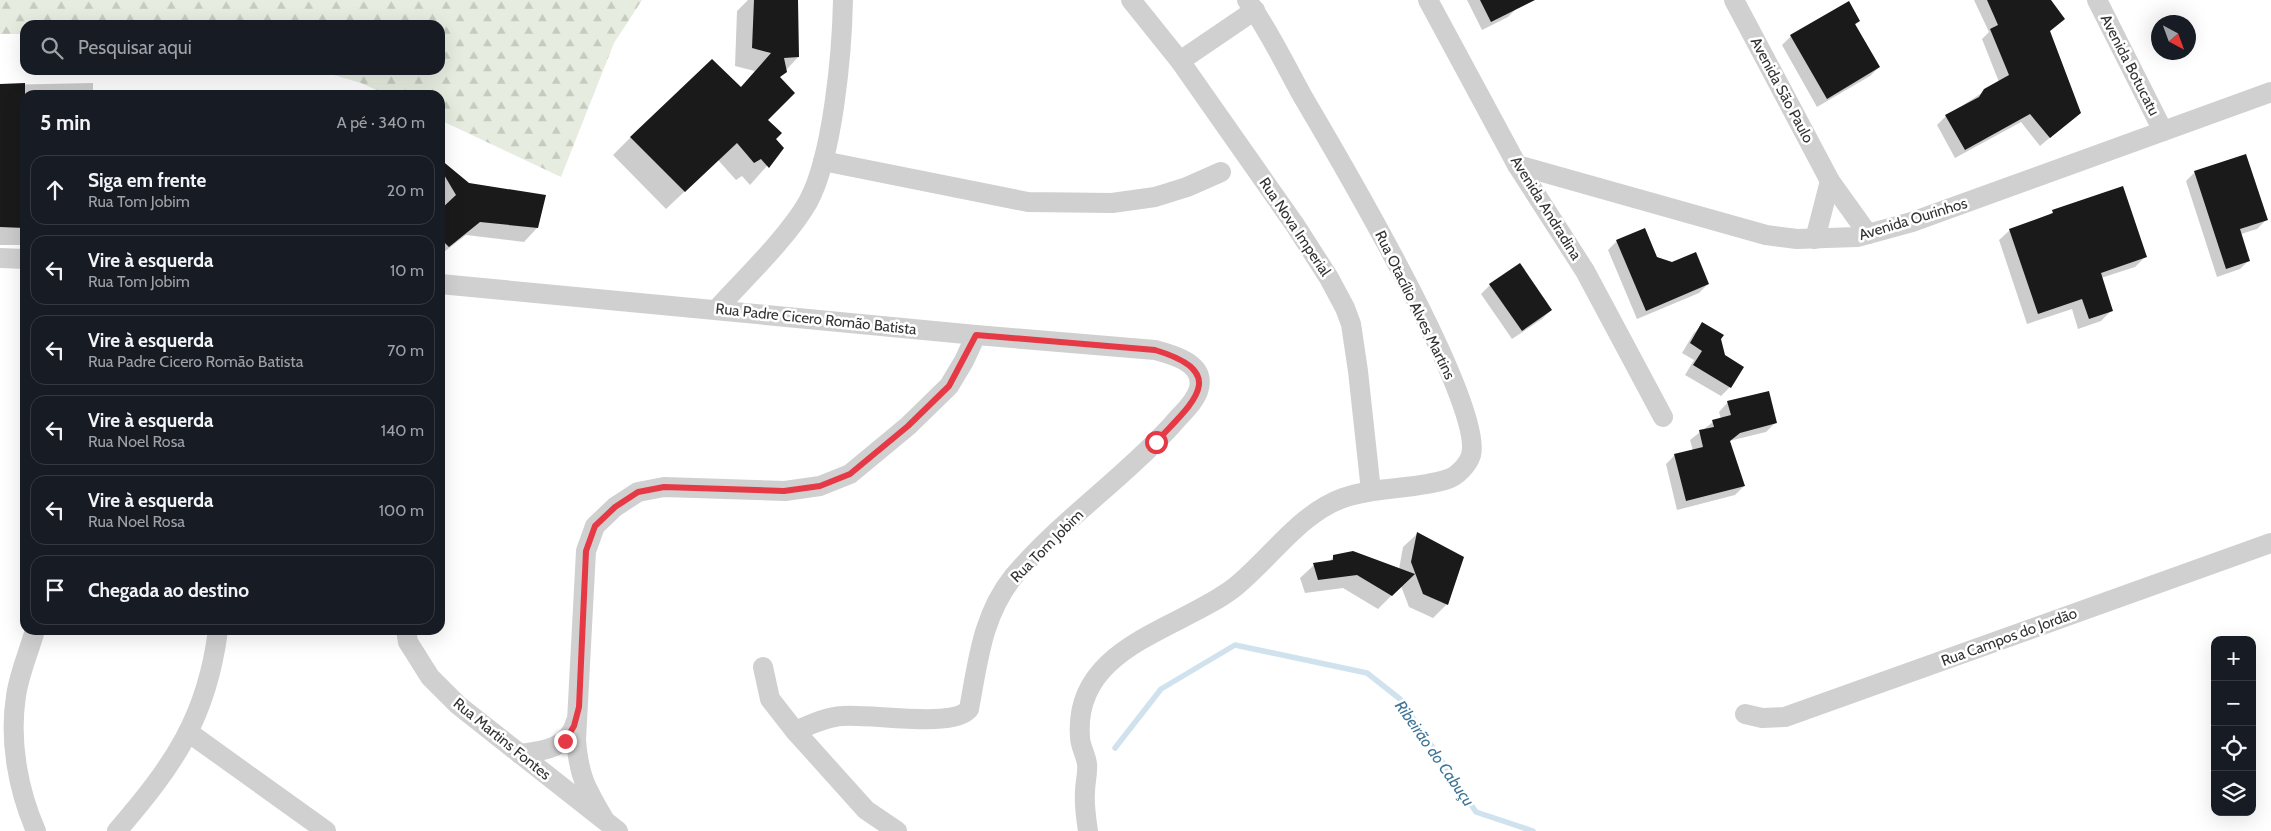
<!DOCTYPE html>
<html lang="pt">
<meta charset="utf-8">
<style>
body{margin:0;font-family:Cabin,sans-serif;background:#242831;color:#f1f3f6}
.controls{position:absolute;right:15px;bottom:15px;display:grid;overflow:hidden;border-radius:10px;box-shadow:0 5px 20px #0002}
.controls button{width:45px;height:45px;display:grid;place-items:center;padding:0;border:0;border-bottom:1px solid #363941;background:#171b24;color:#f1f3f6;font:25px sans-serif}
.compass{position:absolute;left:2151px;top:15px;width:45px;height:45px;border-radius:50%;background:#171b24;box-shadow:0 5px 20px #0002;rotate:139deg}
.stop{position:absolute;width:15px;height:15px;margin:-11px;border:4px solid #e63946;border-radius:50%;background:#fff}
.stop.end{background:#e63946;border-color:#fff;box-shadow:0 1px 5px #0008}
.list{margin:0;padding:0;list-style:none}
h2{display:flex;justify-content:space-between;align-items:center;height:65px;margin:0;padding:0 20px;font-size:21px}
h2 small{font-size:16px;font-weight:400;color:#9ea1a6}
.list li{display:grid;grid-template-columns:32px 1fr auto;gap:15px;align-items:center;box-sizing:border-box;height:70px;margin:0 10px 10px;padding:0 10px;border:1px solid #363941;border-radius:15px}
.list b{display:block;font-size:19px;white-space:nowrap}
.list p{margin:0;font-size:16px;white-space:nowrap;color:#9ea1a6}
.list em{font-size:16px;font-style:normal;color:#9ea1a6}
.icon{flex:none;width:28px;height:28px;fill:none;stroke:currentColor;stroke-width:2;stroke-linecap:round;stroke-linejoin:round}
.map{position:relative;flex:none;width:2271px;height:831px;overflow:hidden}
.search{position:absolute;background:#171b24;box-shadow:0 5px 20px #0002;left:20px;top:20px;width:425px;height:55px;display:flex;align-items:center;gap:12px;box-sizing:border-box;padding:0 18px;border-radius:15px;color:#9ea1a6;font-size:19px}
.panel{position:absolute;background:#171b24;box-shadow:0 5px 20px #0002;left:20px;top:90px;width:425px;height:545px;border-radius:15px}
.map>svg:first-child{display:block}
.forest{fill:url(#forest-firs)}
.shadow{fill:#0003}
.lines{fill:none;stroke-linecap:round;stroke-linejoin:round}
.stream{stroke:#cfe2ee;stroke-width:5.5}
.building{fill:#1a1a1a}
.minor{stroke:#d0d0d0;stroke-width:20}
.route{stroke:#e63946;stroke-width:6}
.labels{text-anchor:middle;stroke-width:5;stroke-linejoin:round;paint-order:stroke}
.street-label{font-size:15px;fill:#333;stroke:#fff}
.water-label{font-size:16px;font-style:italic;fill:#3f7597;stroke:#fff}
</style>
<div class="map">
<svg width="2271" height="831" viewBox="0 0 2271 831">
<defs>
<pattern id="forest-firs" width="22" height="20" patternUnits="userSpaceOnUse" patternTransform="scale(1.25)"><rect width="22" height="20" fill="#e6ecdf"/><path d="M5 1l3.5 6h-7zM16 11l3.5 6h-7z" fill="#c6cbc0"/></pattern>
</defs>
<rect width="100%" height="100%" fill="#fff"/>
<path class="forest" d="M 0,0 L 642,0 L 614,43 L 561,177 L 440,120 L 440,95 L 387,95 L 361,83 L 317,70 L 440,70 L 440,25 L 25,25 L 25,34 L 0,34 Z"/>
<g class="shadow">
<path d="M 748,0 L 797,0 L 798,57 L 779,78 L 766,120 L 775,139 L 783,148 L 750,185 L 742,176 L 736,180 L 718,160 L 666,209 L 613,155 L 631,137 L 740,88 L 755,71 L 735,66 L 737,11 Z"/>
<path d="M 1467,0 L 1513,0 L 1517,8 L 1508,17 L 1482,30 Z"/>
<path d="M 1974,0 L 2049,0 L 2064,19 L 2049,32 L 2080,112 L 2040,146 L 2021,122 L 1955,158 L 1937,125 L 1946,116 L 1999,82 L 1982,39 L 1989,32 Z"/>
<path d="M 1859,21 L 1854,26 L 1879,67 L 1870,76 L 1817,107 L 1782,45 L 1791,36 Z"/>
<path d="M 93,83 L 93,95 L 25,95 L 25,245 L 0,245 L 0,85 Z"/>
<path d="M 440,160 L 469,185 L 537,228 L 524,242 L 466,235 L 440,255 L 440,212 L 443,209 L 440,204 Z"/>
<path d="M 2195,172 L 2266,220 L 2257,229 L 2241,234 L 2249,260 L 2240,269 L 2217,277 L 2186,181 Z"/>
<path d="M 2053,212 L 2145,257 L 2135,267 L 2101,278 L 2112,310 L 2101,321 L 2078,329 L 2072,309 L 2027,324 L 1999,240 L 2010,230 L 2048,216 Z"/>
<path d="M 1617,241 L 1656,258 L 1708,284 L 1699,293 L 1637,319 L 1608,250 Z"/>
<path d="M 1490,285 L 1551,310 L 1542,319 L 1512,339 L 1481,294 Z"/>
<path d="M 1703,324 L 1730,387 L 1721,396 L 1685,375 L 1694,360 L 1682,353 L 1694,333 Z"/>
<path d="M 1728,402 L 1775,423 L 1766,432 L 1729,441 L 1744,486 L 1735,495 L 1677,510 L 1666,464 L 1675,455 L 1693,451 L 1690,440 L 1713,422 L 1721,419 L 1719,412 Z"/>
<path d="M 1417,534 L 1447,604 L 1433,618 L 1409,607 L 1401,586 L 1378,609 L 1343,588 L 1305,593 L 1300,578 L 1314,565 L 1329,562 L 1334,556 L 1399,569 L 1403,547 Z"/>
</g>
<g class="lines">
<path class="stream" d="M 1115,748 L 1161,689 L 1235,645 L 1367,673 L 1400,699 L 1476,812 L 1533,831"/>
</g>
<g class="building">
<path d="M 754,0 L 798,0 L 799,57 L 784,58 L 787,72 L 780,77 L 795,93 L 768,120 L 782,133 L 776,139 L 784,148 L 769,168 L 761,159 L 754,163 L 737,143 L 685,192 L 630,137 L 712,59 L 741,87 L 771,53 L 752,48 Z"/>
<path d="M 1480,0 L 1535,0 L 1491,22 Z"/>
<path d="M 1987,0 L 2051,0 L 2065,19 L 2050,31 L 2081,113 L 2050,138 L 2030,114 L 1965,150 L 1945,115 L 1979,97 L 1984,89 L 2009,75 L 1990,29 L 1998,25 Z"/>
<path d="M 1849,1 L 1860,21 L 1855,24 L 1880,67 L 1827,99 L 1790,35 Z"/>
<path d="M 25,83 L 25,228 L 0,227 L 0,84 Z"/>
<path d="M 2246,154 L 2268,220 L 2240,229 L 2250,261 L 2226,269 L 2194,171 Z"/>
<path d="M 440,159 L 469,183 L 546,195 L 538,228 L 480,222 L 449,247 L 440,238 L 440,210 L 456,195 L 440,168 Z"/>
<path d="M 2123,186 L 2147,257 L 2101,273 L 2113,311 L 2089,319 L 2082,299 L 2038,314 L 2009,229 L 2053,213 L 2052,210 Z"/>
<path d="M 1645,228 L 1657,257 L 1672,262 L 1696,252 L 1709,284 L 1646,311 L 1616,240 Z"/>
<path d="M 1520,263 L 1552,310 L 1522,331 L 1489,284 Z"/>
<path d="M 1702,322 L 1724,335 L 1721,339 L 1725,355 L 1744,367 L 1731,388 L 1693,365 L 1702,351 L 1690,343 Z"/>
<path d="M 1769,391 L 1777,423 L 1740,433 L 1730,441 L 1745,486 L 1686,501 L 1674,454 L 1703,447 L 1699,430 L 1714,427 L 1712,420 L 1731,415 L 1727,401 Z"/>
<path d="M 1417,532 L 1464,557 L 1448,605 L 1423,594 L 1411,562 Z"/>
<path d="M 1353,551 L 1415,574 L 1392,596 L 1357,575 L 1318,580 L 1313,563 L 1333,560 L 1333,555 Z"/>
</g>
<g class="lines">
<g class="minor">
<path d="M 1131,0 L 1180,61 L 1295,225 L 1329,278 L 1345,308 L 1351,324 L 1358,371 L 1371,491"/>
<path d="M 1428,0 L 1517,165 L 1585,271 L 1663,417"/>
<path d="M 1734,0 L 1830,181 L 1868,234"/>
<path d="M 2097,0 L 2163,131"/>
<path d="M 1180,61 L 1255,10"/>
<path d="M 823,161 L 1028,202 L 1112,203 L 1155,197 L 1187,187 L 1221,172"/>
<path d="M 1517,165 L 1766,235 L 1797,239 L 1857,237 L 1912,222 L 2271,92"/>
<path d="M 1815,239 L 1830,181"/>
<path d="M 0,258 L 25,259"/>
<path d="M 440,284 L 976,335 L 1155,350 C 1173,355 1205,363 1199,388 C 1196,402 1181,414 1172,425 C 1123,479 1060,521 1013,577 C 982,616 978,662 969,709 C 953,729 870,713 842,716 C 826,717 810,725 795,731"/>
<path d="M 717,309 C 745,278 788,237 808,202 C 833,156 842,52 843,0"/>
<path d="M 35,630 C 29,652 19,674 16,696 C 9,741 18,790 36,831"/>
<path d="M 406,630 L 408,642 L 430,677 L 458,705 L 618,831"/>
<path d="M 763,667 L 770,699 L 795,731 L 866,810 L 897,831"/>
<path d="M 1745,714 L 1762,718 L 1785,717 L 2271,543"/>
<path d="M 188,732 L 326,831"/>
<path d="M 520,754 C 544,751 569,748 576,721"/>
<path d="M 604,819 C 586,788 579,777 576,740 L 586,551 L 595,526 L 615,507 L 638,492 L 664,487 L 785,491 L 820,486 L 850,474 L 908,426 L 949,386 L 964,361 L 976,335"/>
<path d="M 117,831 C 173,766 207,718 218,630"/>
<path d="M 1088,831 C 1086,818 1084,805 1085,792 C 1085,783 1088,773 1087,764 C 1086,755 1080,746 1080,737 C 1073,646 1180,630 1235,587 C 1271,558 1299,514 1343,498 C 1377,486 1414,490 1448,479 C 1457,476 1468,465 1471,455 C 1485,404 1336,153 1303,97 C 1285,65 1269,30 1247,0"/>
</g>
</g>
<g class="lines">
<path class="route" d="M 565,741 L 574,726 L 579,707 L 586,551 L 595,526 L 615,507 L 638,492 L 664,487 L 784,491 L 820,486 L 850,474 L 908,426 L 949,386 L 976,335 L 1155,350 C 1232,373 1192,403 1156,442"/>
</g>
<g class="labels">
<g class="street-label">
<text transform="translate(2130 65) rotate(63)" y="5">Avenida Botucatu</text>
<text transform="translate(1782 90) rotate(62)" y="5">Avenida São Paulo</text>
<text transform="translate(1546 208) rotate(58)" y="5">Avenida Andradina</text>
<text transform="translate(1913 219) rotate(-17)" y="5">Avenida Ourinhos</text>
<text transform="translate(1295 227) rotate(56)" y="5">Rua Nova Imperial</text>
<text transform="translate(1415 305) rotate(64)" y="5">Rua Otacílio Alves Martins</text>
<text transform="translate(816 319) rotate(6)" y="5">Rua Padre Cicero Romão Batista</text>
<text transform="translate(1047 546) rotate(-45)" y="5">Rua Tom Jobim</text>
<text transform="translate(2009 637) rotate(-20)" y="5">Rua Campos do Jordão</text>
<text transform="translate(502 739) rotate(39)" y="5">Rua Martins Fontes</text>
</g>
<g class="water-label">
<text transform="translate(1435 753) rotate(55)" y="6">Ribeirão do Cabuçu</text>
</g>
</g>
</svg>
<div class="controls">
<button>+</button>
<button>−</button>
<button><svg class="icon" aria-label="locate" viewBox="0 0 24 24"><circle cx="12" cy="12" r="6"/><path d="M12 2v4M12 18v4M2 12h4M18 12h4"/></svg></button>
<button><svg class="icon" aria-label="layers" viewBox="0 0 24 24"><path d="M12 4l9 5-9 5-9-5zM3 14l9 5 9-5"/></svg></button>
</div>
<svg class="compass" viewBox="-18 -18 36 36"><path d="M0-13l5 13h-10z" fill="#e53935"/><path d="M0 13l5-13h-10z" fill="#9ea1a6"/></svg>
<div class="stop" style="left:1156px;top:442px"></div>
<div class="stop end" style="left:565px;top:741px"></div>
<div class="search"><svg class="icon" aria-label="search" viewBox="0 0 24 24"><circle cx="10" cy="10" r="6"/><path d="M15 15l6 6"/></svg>Pesquisar aqui</div>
<section class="panel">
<h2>5 min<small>A pé · 340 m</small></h2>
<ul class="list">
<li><svg class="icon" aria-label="ahead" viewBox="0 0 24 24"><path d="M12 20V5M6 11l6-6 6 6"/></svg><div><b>Siga em frente</b><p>Rua Tom Jobim</p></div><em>20 m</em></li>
<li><svg class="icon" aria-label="left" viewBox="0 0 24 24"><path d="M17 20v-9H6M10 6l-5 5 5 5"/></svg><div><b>Vire à esquerda</b><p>Rua Tom Jobim</p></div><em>10 m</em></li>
<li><svg class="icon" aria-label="left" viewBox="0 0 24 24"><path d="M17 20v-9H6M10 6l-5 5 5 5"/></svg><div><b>Vire à esquerda</b><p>Rua Padre Cicero Romão Batista</p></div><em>70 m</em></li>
<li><svg class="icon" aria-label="left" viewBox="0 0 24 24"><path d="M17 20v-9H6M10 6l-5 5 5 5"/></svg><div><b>Vire à esquerda</b><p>Rua Noel Rosa</p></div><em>140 m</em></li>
<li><svg class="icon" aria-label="left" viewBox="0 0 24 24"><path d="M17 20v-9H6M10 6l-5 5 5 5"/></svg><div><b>Vire à esquerda</b><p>Rua Noel Rosa</p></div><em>100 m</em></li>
<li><svg class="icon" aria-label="arrive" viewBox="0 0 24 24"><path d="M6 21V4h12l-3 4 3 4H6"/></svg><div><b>Chegada ao destino</b></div></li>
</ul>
</section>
</div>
